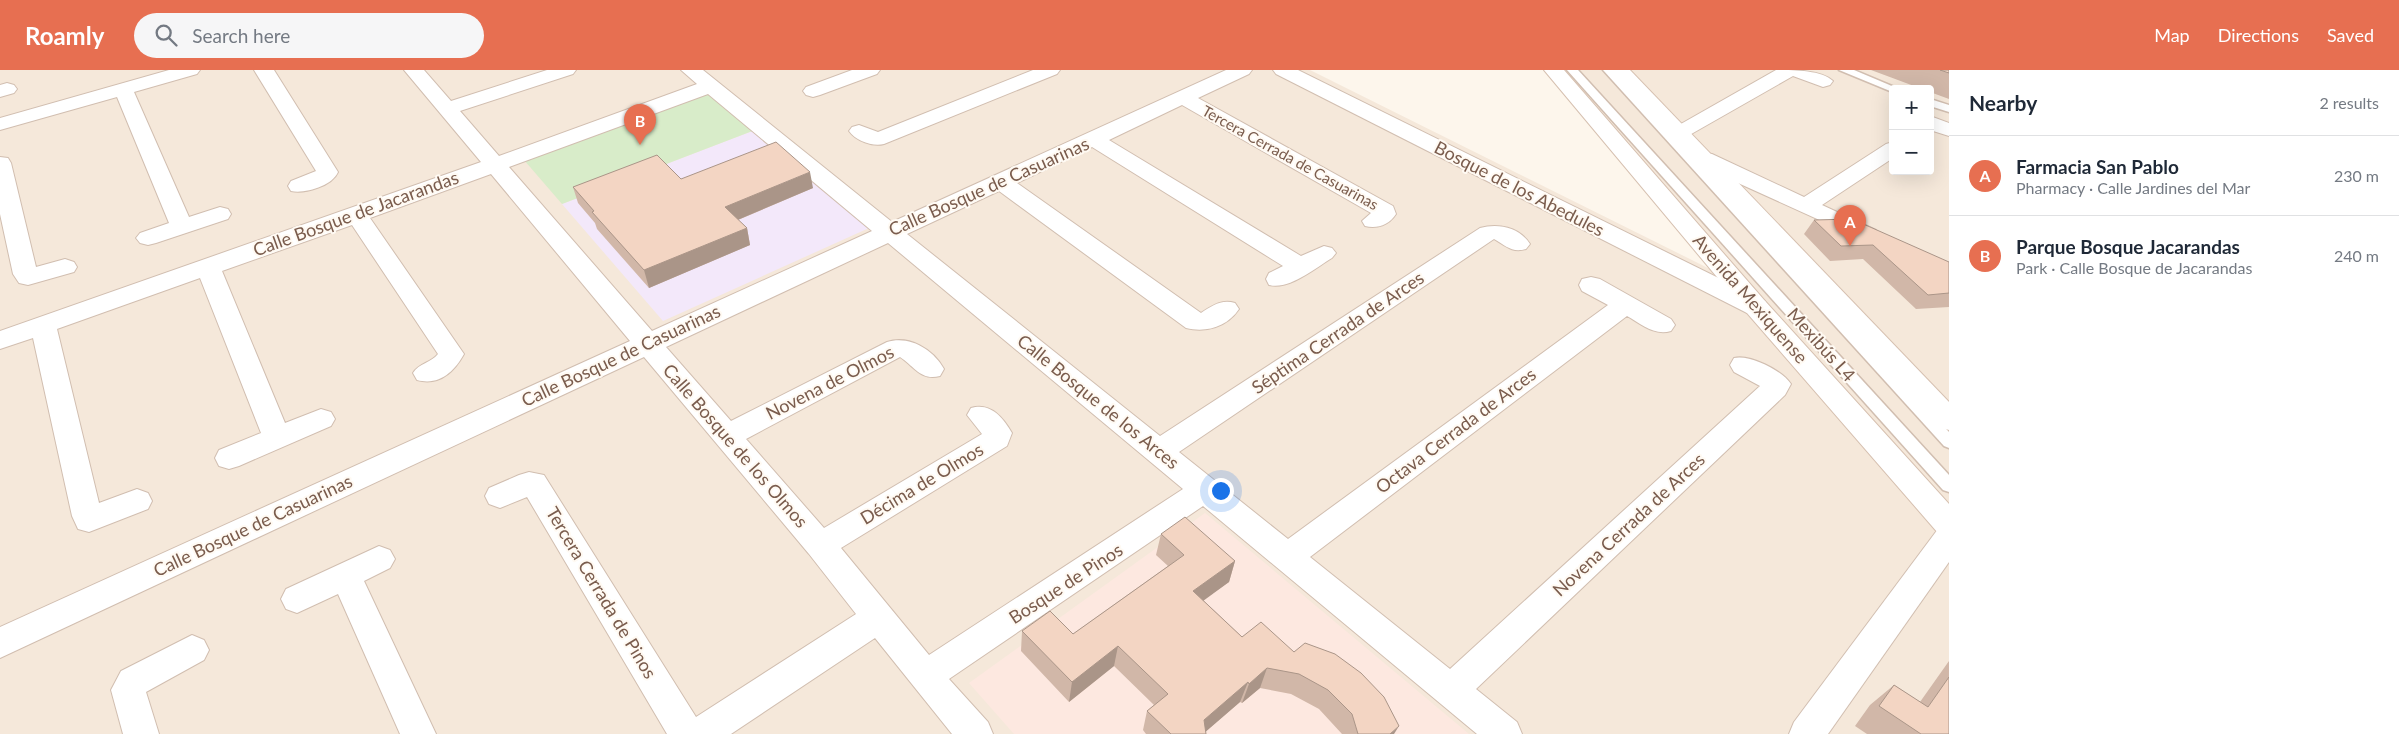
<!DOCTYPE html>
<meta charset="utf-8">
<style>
body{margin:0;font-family:Lato,sans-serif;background:#f6f6f7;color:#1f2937}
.controls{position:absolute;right:15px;top:15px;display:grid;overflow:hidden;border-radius:5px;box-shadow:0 5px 20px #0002}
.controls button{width:45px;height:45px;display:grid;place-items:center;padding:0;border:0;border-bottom:1px solid #e0e1e3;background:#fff;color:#1f2937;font:25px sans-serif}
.you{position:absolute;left:1220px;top:420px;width:18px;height:18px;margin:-12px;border:4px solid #fff;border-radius:50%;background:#1a73e8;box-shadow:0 0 0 8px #1a73e833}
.badge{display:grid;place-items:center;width:32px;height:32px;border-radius:50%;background:#e76f51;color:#fff;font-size:16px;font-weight:700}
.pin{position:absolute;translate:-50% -41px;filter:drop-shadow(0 1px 2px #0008)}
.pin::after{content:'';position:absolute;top:26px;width:18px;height:15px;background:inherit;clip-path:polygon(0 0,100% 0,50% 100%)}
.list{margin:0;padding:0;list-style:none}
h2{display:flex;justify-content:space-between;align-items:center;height:65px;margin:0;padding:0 20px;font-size:21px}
h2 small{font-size:16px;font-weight:400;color:#747a83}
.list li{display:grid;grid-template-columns:32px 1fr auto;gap:15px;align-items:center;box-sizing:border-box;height:80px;padding:0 20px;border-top:1px solid #e0e1e3}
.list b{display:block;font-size:19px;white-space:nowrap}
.list p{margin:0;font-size:16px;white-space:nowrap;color:#747a83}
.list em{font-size:16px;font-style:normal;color:#747a83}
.icon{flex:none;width:28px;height:28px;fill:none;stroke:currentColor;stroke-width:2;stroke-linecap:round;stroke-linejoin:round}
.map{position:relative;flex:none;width:1949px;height:664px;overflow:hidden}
header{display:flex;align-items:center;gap:30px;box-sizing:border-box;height:70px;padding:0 25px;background:#e76f51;color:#fff}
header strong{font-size:24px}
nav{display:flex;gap:28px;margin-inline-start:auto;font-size:18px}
.search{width:350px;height:45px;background:#f6f6f7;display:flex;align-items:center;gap:12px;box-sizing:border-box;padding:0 18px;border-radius:28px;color:#747a83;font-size:19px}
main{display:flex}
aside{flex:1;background:#fff}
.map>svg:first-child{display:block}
.residential{fill:#f5e8da;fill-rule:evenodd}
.commercial{fill:#fde8e0}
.education{fill:#f3e8fa}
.green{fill:#d8ecc9}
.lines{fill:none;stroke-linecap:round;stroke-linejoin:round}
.service-casing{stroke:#d1beb0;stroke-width:3}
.minor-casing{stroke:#d1beb0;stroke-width:2}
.tertiary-casing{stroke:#d1beb0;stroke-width:2}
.secondary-casing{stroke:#d6c0b0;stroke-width:2}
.service{fill:#fff;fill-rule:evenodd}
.minor{fill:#fff;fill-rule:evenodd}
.tertiary{fill:#fff;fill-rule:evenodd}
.secondary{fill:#fff;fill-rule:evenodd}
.wall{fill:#d1b7a8}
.shaded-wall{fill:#aa9588}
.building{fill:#f3d5c3;stroke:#aa9588}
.labels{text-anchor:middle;stroke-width:4;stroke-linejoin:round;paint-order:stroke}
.far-street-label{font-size:15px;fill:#7a5c4d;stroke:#fffaf3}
.street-label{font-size:18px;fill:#7a5c4d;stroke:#fffaf3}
</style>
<header>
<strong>Roamly</strong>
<div class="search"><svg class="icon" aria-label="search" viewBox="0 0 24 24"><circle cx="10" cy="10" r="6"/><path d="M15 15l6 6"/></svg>Search here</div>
<nav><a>Map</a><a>Directions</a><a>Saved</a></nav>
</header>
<main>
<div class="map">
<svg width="1949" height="664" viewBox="0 0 1949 664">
<rect width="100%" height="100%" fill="#fdf6ec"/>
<path class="residential" d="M 0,0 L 1310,0 L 1716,202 L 1545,0 L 1949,0 L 1949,664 L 0,664 ZM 1893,19 L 1930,19 L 1930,101 L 1893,101 Z"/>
<path class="commercial" d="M 1205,443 L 1469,664 L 1014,664 L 969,613 Z"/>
<path class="education" d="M 755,60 L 869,158 L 663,251 L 562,134 Z"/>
<path class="green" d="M 711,22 L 755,60 L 562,134 L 524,90 Z"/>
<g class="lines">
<g class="service-casing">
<g id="service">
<path d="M 1567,0 L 1578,0 L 1949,405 L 1949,422 L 1943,420 Z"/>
<path d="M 1603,0 L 1614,0 L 1949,362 L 1949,378 L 1944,376 Z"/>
<path d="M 1839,0 L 1854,0 L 1899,19 L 1893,19 L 1893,22 L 1890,21 Z"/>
<path d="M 1930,29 L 1949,35 L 1949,42 L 1930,36 Z"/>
</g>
</g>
<g class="minor-casing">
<g id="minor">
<path d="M 169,0 L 200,0 L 197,4 L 134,22 L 189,147 L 220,137 L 228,139 L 231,144 L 228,149 L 156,173 L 148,175 L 140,173 L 136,168 L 140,163 L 169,153 L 117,27 L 0,60 L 0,48 Z"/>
<path d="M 254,0 L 274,0 L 338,102 C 332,116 305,124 291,121 L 288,116 L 291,111 L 316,101 Z"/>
<path d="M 404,0 L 424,0 L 451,31 L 547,0 L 576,0 L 573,4 L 460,41 L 499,86 L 697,14 L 681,0 L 703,0 L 892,152 L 1226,0 L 1252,0 L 1249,4 L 1198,28 L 1393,136 L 1396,144 C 1389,155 1377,159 1365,156 L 1362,151 L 1371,143 L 1182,35 L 1109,70 L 1301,186 L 1324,176 L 1332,178 L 1336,183 L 1332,188 C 1315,198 1290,220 1269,215 L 1266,209 L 1269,203 L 1283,196 L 1092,77 L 1017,113 L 1201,243 C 1212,236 1221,229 1235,233 L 1239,239 C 1227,257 1206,263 1186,258 L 999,121 L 907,164 L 1160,366 L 1480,158 C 1498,153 1519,157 1530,174 L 1526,179 C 1512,183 1506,176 1494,169 L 1179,382 L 1288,469 L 1608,235 L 1582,221 L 1579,215 L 1582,209 L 1591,207 L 1600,209 L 1671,249 L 1675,255 L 1671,261 C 1654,266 1641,254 1627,246 L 1310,487 L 1450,599 L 1760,316 L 1734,302 L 1730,295 L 1734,288 C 1749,284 1782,300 1791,314 L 1785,325 L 1476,619 L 1517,652 L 1522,664 L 1477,664 L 1203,436 L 949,609 L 988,652 L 993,664 L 952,664 L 875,568 L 731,664 L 667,664 L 527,427 L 500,438 L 489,434 L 485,426 L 489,418 L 519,405 L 529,402 L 544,405 L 696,647 L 856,544 L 809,484 L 644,287 L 0,588 L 0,557 L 630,271 L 491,104 L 370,148 L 464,284 C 454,302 439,316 417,310 L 413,303 C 419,293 431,293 438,284 L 352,155 L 222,201 L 285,353 L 321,339 L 331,342 L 335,349 L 331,356 L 239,396 L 229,399 L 219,396 L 215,388 L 219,380 L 261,363 L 200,208 L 57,259 L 99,433 L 137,419 L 148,423 L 152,431 L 148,439 L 89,462 L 78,459 L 72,446 L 33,268 L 0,279 L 0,261 L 481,92 ZM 708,24 L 872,161 L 652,261 L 509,97 ZM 888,173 L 1183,419 L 929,585 L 841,478 L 1007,376 L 1012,363 C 1003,347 990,332 971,338 L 967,345 L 982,364 L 824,458 L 746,369 L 900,287 C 915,297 921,311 940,306 L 944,299 C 933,279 909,265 887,272 L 731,351 L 666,277 Z"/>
<path d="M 852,0 L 880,0 L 877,4 L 820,25 L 813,27 L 806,25 L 803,21 L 806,17 Z"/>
<path d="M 1033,0 L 1060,0 L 1057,4 L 884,74 C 873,77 856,71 849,61 L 852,57 L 859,55 L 878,62 Z"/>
<path d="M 1776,0 C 1793,0 1822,0 1833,11 L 1830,15 L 1823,17 L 1793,6 L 1686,67 L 1679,69 L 1672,67 L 1669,63 L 1672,59 Z"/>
<path d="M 7,13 L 14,15 L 17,19 L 14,23 L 0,27 L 0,15 Z"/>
<path d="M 1930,46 L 1949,53 L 1949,66 L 1930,60 Z"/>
<path d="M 1893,72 L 1893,88 L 1822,135 L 1876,160 L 1880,165 L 1876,170 L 1868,172 L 1696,94 L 1693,89 L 1696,84 L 1704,83 L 1712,84 L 1804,127 L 1886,74 Z"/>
<path d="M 0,87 L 8,88 L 11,93 L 36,197 L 65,189 L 74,192 L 77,197 L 74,202 L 28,215 L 19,213 L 13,204 L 0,144 Z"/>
<path d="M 379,476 L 390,480 L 395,489 L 390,498 L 364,511 L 436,664 L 400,664 L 338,524 L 297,543 L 286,539 L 281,529 L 286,519 Z"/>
<path d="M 192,565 L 204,570 L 209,580 L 204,590 L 146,622 L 159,664 L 123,664 L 111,620 L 121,601 Z"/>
</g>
</g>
<g class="tertiary-casing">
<g id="tertiary">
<path d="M 1273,0 L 1298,0 L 1765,231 L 1769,237 L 1765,243 L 1756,245 L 1747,243 L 1276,4 Z"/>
<path d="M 1949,456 L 1949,492 L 1828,664 L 1789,664 L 1794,652 L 1938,459 Z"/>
</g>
</g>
<g class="secondary-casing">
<g id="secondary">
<path d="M 1544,0 L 1564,0 L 1765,231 L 1949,434 L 1949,466 L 1938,463 L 1747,243 Z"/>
<path d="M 1609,0 L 1630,0 L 1949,332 L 1949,360 L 1939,357 Z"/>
</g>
</g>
<use href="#service" class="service"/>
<use href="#minor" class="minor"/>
<use href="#tertiary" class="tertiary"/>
<use href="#secondary" class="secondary"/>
</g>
<g class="wall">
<path d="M 1871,0 L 1949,0 L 1949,29 L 1930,22 L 1930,19 L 1922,19 Z"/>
<path d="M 681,109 L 813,118 L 738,150 L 747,158 L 750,175 L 649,218 L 597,159 L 595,153 L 578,133 L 573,117 Z"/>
<path d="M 1814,150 L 1949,192 L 1949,237 L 1916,239 L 1863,189 L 1830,191 L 1804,164 Z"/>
<path d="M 1161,464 L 1235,491 L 1229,512 L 1203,530 L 1242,567 L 1294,582 L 1394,664 L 1342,664 L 1319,639 L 1291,624 L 1260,618 L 1242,633 L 1240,632 L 1205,662 L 1206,664 L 1146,664 L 1143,660 L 1147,641 L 1154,635 L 1114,596 L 1069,632 L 1021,581 L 1022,561 L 1073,564 L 1168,496 L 1156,485 Z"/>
<path d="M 1949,591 L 1949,664 L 1867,664 L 1855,656 L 1870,635 L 1894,615 L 1920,632 Z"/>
</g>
<g class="shaded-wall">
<path d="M 810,102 L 813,118 L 728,154 L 725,137 Z"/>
<path d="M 747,158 L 750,175 L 649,218 L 644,200 Z"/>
<path d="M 1235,491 L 1229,512 L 1188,542 L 1193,521 Z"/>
<path d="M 1118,576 L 1114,596 L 1069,632 L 1072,612 Z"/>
<path d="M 1267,598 L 1260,618 L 1242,633 L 1249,614 Z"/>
<path d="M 1248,612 L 1240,632 L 1203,664 L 1204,650 Z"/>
<path d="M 1399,656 L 1394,664 L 1390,664 Z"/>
</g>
<g class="building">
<path d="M 1940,0 L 1949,0 L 1949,3 Z"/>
<path d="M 776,72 L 810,102 L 725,137 L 747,158 L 644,200 L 592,142 L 594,141 L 573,117 L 657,85 L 681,109 Z"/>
<path d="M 1852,149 L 1949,192 L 1949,223 L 1928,225 L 1873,175 L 1841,176 L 1814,150 Z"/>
<path d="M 1185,447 L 1235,491 L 1193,521 L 1242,567 L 1261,552 L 1294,582 L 1305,573 L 1335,584 L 1361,603 L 1384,627 L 1399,656 L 1390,664 L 1391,664 L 1358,664 L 1352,644 L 1328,620 L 1299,604 L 1267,598 L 1249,614 L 1248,612 L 1204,650 L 1206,664 L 1171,664 L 1147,641 L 1168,624 L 1118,576 L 1072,612 L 1022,561 L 1050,541 L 1073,564 L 1184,485 L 1161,464 Z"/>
<path d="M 1949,607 L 1949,664 L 1921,664 L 1879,636 L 1894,615 L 1928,637 Z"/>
</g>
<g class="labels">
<g class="far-street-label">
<text transform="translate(1290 88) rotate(29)" y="5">Tercera Cerrada de Casuarinas</text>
</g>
<g class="street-label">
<text transform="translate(989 117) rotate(-24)" y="6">Calle Bosque de Casuarinas</text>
<text transform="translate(1519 119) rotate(27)" y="6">Bosque de los Abedules</text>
<text transform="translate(356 144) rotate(-20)" y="6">Calle Bosque de Jacarandas</text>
<text transform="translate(1750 229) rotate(49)" y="6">Avenida Mexiquense</text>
<text transform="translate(1338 263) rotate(-34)" y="6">Séptima Cerrada de Arces</text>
<text transform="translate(1821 275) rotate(48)" y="6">Mexibús L4</text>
<text transform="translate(621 286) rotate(-25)" y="6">Calle Bosque de Casuarinas</text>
<text transform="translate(830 313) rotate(-27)" y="6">Novena de Olmos</text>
<text transform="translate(1098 332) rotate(39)" y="6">Calle Bosque de los Arces</text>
<text transform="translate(1456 361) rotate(-37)" y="6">Octava Cerrada de Arces</text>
<text transform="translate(735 376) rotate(49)" y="6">Calle Bosque de los Olmos</text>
<text transform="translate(922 414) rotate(-31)" y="6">Décima de Olmos</text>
<text transform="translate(1629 455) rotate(-43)" y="6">Novena Cerrada de Arces</text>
<text transform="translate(253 456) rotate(-25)" y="6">Calle Bosque de Casuarinas</text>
<text transform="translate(1066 514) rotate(-33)" y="6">Bosque de Pinos</text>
<text transform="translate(601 523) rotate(59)" y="6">Tercera Cerrada de Pinos</text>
</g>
</g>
</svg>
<div class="controls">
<button>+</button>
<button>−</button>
</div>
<div class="you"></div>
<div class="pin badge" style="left:1850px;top:176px">A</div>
<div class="pin badge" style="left:640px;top:75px">B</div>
</div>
<aside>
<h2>Nearby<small>2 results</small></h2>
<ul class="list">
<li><span class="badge">A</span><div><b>Farmacia San Pablo</b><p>Pharmacy · Calle Jardines del Mar</p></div><em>230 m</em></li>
<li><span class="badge">B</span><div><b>Parque Bosque Jacarandas</b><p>Park · Calle Bosque de Jacarandas</p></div><em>240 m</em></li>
</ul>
</aside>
</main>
